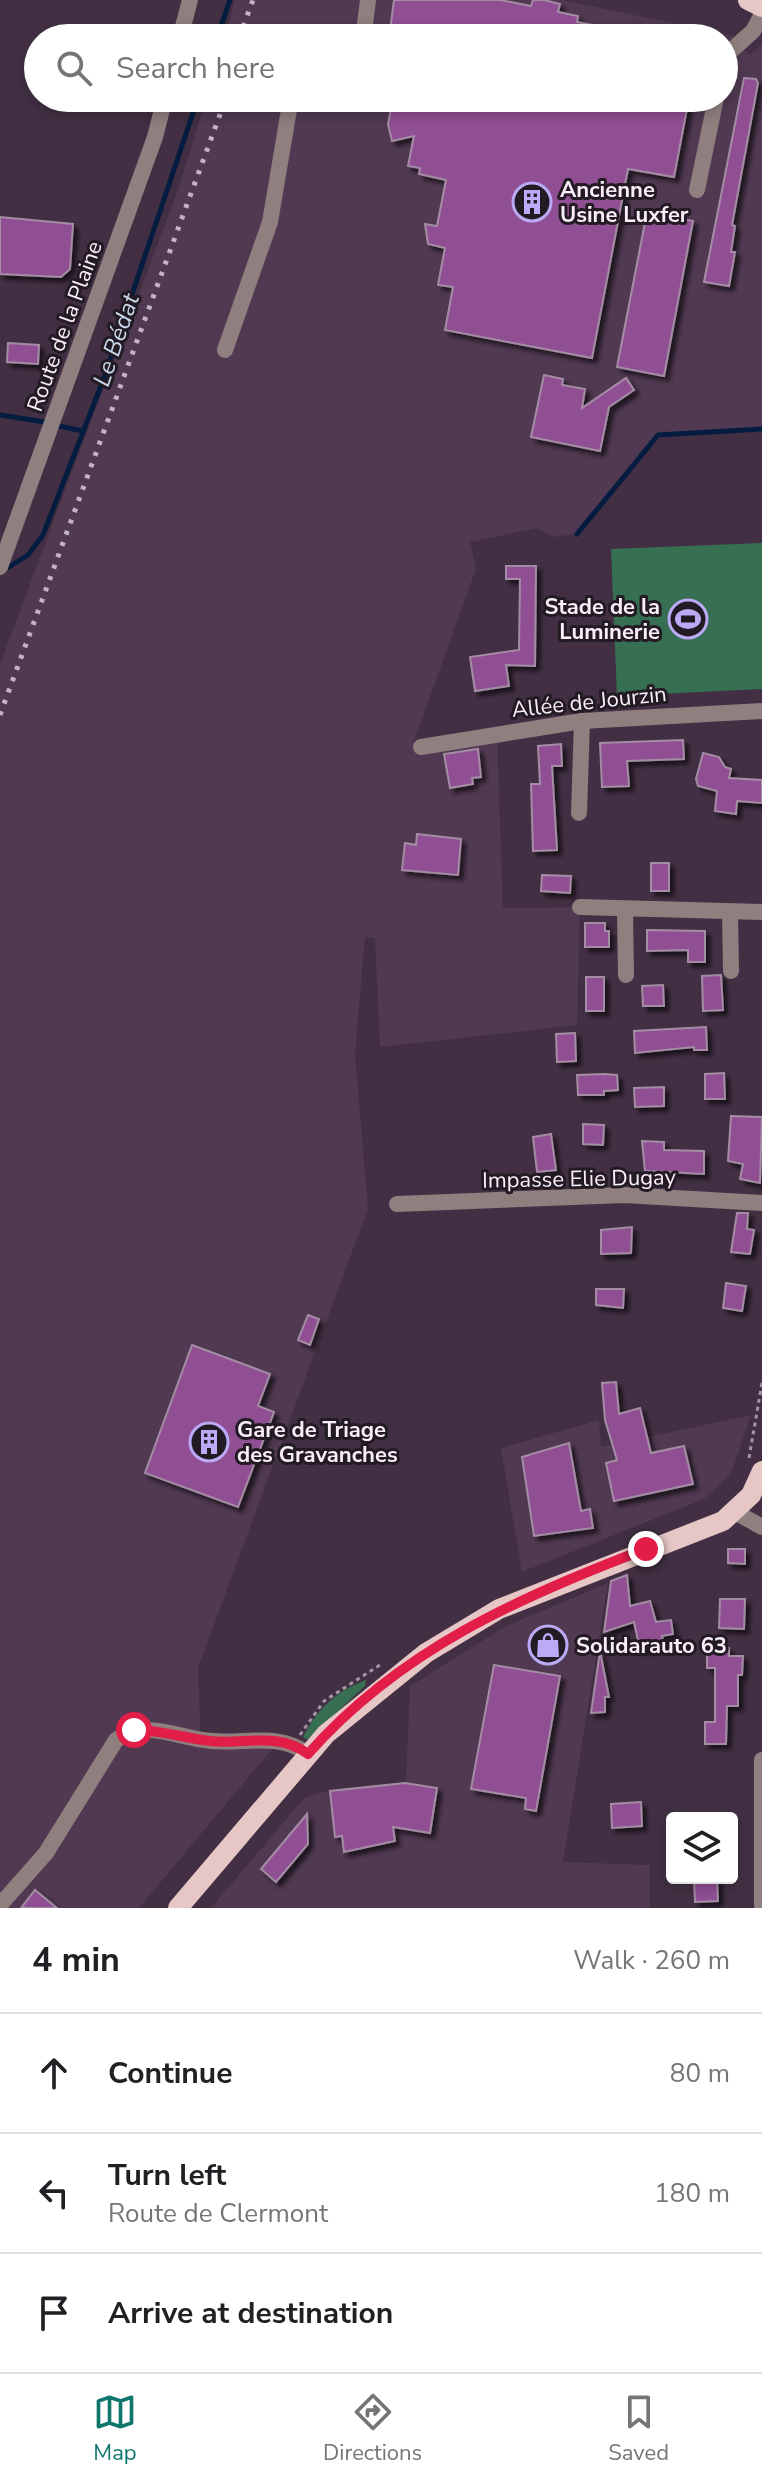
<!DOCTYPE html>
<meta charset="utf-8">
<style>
body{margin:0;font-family:"Nunito Sans",sans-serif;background:#f2f2f2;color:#202124}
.controls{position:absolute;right:24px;bottom:24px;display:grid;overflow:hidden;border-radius:8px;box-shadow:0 4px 12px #0003}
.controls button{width:72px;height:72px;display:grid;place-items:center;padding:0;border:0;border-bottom:2px solid #e0e0e0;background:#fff;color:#202124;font:40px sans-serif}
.stop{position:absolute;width:24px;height:24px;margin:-18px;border:6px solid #e11d48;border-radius:50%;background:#fff}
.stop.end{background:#e11d48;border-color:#fff;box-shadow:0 2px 8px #0008}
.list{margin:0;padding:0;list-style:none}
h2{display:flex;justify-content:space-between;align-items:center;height:104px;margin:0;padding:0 32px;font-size:34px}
h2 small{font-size:26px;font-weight:400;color:#757577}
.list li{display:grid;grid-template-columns:52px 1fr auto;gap:24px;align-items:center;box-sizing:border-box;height:120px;padding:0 32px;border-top:2px solid #e0e0e0}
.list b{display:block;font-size:30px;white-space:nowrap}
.list p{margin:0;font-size:26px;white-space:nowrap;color:#757577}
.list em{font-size:26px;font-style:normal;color:#757577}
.icon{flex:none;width:44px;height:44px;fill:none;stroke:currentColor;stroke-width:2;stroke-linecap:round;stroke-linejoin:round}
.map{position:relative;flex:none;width:762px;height:1908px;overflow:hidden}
.search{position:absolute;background:#fff;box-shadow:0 4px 12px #0003;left:24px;right:24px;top:24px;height:88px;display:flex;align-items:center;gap:20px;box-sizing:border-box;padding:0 28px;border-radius:44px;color:#757577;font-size:30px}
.sheet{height:464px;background:#fff}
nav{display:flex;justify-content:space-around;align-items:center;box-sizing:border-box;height:112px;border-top:2px solid #e0e0e0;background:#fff;font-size:22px;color:#757577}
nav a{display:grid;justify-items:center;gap:4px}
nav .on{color:#0f766e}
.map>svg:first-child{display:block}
.built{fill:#503951}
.green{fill:#366f52}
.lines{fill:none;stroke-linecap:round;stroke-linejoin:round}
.stream{stroke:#041c40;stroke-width:5}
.building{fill:#904f93;stroke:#a38ca4;stroke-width:2;filter:url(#shadow)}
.path{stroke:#a495a5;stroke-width:3;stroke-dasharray:4 4;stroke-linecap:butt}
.minor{stroke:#8f7f7f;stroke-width:16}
.major{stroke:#e7c7c6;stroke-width:20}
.rail{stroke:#c3b4c3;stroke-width:5;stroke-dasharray:4 8;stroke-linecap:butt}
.route{stroke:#e11d48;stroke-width:10}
.labels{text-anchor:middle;stroke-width:6;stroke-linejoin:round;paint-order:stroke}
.poi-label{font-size:22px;font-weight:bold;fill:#fbeefb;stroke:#231b24;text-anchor:start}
.street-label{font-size:22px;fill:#fbeefb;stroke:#231b24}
.water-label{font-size:24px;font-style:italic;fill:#cad8ec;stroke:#231b24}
</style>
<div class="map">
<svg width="762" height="1908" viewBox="0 0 762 1908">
<defs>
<filter id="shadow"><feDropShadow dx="4.5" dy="4.5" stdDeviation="2" flood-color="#0009"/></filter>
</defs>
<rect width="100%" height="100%" fill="#422f43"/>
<g class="built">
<path d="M 235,0 L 562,0 L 734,36 L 749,55 L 762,45 L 762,429 L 658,435 L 577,534 L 552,537 L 537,528 L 470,542 L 476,569 L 414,741 L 417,755 L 421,747 L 497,733 L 503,908 L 580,907 L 577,1025 L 380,1047 L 375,938 L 365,937 L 355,1054 L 368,1209 L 198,1668 L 201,1748 L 277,1743 L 139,1908 L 0,1908 L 0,664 L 179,187 L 206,98 L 724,98 L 724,38 L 224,38 Z"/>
<path d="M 751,1415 L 731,1474 L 704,1499 L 522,1572 L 501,1448 L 599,1420 L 601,1447 Z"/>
<path d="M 608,1583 L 563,1862 L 650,1865 L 650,1908 L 211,1908 L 304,1798 L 327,1791 L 406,1783 L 410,1686 L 506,1626 Z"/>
</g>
<g class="green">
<path d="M 762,543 L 762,689 L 617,696 L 611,549 Z"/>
<path d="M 366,1680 L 365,1686 L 307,1740 L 303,1737 C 317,1709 336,1691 366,1680 Z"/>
</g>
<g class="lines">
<g class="stream">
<path d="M 217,38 L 230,0"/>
<path d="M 0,415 L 45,422"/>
<path d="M 59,426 L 83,431"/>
<path d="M 577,534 L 658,435 L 762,429"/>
<path d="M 9,567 L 28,555 L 43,535 L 104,378 L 198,98"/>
</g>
</g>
<g class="building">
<path d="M 394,0 L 501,0 L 531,6 L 533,0 L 544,0 L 560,4 L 558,12 L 578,16 L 577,22 L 598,26 L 596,38 L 389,38 Z"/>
<path d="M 744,78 L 756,79 L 758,83 L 732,225 L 735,226 L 731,252 L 735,252 L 729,286 L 704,282 Z"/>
<path d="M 393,98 L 689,98 L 674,177 L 628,169 L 592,358 L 445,330 L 453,287 L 438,285 L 445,248 L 428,244 L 425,224 L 437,226 L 446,180 L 419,174 L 420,168 L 408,166 L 414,136 L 392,141 L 388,124 Z"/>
<path d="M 647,212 L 693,221 L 664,376 L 617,367 Z"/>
<path d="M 0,217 L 73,224 L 70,269 L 61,277 L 0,274 Z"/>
<path d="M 8,343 L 39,345 L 38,364 L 7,362 Z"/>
<path d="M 544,375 L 563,379 L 562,385 L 585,389 L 582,408 L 626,378 L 634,390 L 609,407 L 600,451 L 531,437 Z"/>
<path d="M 506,566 L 536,566 L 535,666 L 506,665 L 509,686 L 475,691 L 470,657 L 519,650 L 520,579 L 506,579 Z"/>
<path d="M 683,740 L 684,759 L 627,761 L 629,786 L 602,787 L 600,743 Z"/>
<path d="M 561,744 L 562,766 L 552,766 L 557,850 L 533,851 L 531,784 L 540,784 L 538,746 Z"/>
<path d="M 478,749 L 481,777 L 472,778 L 473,784 L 450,788 L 444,754 Z"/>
<path d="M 703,753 L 719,757 L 725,767 L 731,769 L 729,778 L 762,780 L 762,803 L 737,801 L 736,814 L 715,811 L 717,791 L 698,786 L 696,779 Z"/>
<path d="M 417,834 L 461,839 L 458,875 L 402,870 L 405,843 L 416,845 Z"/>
<rect x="651" y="863" width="18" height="28"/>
<path d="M 542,875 L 571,876 L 570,893 L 541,891 Z"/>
<path d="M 585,923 L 605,923 L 605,931 L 609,931 L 609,947 L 585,947 Z"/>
<path d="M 647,930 L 705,931 L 705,962 L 688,962 L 688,950 L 647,951 Z"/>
<path d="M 721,975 L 723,1010 L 703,1011 L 702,976 Z"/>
<rect x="586" y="977" width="18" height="34"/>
<path d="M 663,985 L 664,1006 L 643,1006 L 642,986 Z"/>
<path d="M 706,1027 L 707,1050 L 694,1050 L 694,1047 L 635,1053 L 634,1031 Z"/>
<path d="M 575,1033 L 576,1061 L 557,1062 L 556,1034 Z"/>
<path d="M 724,1073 L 725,1099 L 705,1099 L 705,1074 Z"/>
<path d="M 604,1074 L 617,1075 L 618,1090 L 604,1091 L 604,1095 L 578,1095 L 577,1075 Z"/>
<path d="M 664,1087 L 664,1106 L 635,1107 L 634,1088 Z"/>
<path d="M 731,1116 L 762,1117 L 760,1183 L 740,1179 L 743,1164 L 728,1161 Z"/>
<path d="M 583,1124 L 604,1125 L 603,1145 L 583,1144 Z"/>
<path d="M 551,1134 L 556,1170 L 537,1172 L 533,1137 Z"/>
<path d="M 642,1141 L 664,1142 L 664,1150 L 704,1151 L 704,1174 L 645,1171 Z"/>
<path d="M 737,1213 L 748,1213 L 747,1229 L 754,1230 L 750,1254 L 731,1252 Z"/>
<path d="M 632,1227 L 631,1253 L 601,1254 L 601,1230 Z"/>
<path d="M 726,1283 L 746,1286 L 742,1311 L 723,1308 Z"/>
<path d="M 596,1289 L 624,1289 L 623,1308 L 596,1305 Z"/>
<path d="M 308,1315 L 319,1319 L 310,1345 L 298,1340 Z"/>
<path d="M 192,1345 L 270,1374 L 258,1406 L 274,1412 L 238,1507 L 145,1473 Z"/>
<path d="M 616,1382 L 619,1414 L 640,1408 L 651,1453 L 684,1446 L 693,1484 L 614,1501 L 606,1463 L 617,1460 L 605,1420 L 602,1383 Z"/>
<path d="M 569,1443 L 581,1511 L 590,1509 L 593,1528 L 534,1536 L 522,1457 Z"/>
<path d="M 728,1549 L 745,1549 L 745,1564 L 728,1563 Z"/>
<path d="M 627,1575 L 630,1606 L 650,1601 L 656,1622 L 671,1620 L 673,1634 L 662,1636 L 664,1646 L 640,1650 L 634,1622 L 604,1632 L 611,1581 Z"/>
<path d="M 720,1599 L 745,1599 L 744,1629 L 719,1628 Z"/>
<path d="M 729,1648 L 729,1656 L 743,1656 L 742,1675 L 738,1675 L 738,1706 L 727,1706 L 726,1744 L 705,1744 L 705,1722 L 715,1722 L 715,1668 L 707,1668 L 707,1652 Z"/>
<path d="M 600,1651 L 609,1697 L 605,1697 L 605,1712 L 591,1713 Z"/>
<path d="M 494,1665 L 560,1676 L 536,1811 L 525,1809 L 526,1798 L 471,1789 Z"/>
<path d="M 405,1783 L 437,1788 L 430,1833 L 393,1827 L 395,1841 L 344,1852 L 342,1836 L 335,1837 L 330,1791 Z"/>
<path d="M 641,1802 L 642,1826 L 612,1828 L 611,1804 Z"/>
<path d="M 307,1814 L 308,1844 L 276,1882 L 261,1869 Z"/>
<path d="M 694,1878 L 717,1878 L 718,1901 L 695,1902 Z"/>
<path d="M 35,1890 L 57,1908 L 21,1908 Z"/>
</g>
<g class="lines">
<g class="path">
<path d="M 749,1458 L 762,1383"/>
<path d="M 300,1735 L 324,1701 L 383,1663"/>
</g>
<g class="minor">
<path d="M 180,38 L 190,0"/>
<path d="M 359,38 L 364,32 L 368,0"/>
<path d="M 724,57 L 753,31 L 762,14"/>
<path d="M 697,190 L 716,98"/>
<path d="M 225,350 L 270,222 L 291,98"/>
<path d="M 0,567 L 155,137 L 165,98"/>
<path d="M 421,747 L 582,721 L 762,711"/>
<path d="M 579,813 L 582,721"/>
<path d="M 580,907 L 762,912"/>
<path d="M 625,911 L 626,975"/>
<path d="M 730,912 L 731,971"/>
<path d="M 397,1204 L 624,1195 L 762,1203"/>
<path d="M 735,1512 L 762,1527"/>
<path d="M 762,1760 L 762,1905"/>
<path d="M 0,1905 L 46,1853 L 116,1740 C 146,1718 179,1739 212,1741 C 246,1744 279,1732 308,1754"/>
</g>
<g class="major">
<path d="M 748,0 L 762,7"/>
<path d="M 178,1908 L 326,1734 L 426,1653 L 499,1609 L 723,1521 L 751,1495 L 762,1471"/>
</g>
<g class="rail">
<path d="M 239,38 L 253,0"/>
<path d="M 0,715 L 226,98"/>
</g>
</g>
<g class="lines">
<path class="route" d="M 134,1730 C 161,1730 184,1738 210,1741 C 245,1745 277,1731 308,1754 C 400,1650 519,1597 646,1549"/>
</g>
<defs>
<g id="building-ring" transform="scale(2)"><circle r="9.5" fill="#231b24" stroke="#bbaaf6" stroke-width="1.5"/><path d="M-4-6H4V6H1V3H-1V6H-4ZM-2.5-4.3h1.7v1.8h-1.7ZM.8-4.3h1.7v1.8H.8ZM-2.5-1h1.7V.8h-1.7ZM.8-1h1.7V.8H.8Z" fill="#bbaaf6"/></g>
<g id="stadium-ring" transform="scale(2)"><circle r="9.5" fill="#231b24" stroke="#bbaaf6" stroke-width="1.5"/><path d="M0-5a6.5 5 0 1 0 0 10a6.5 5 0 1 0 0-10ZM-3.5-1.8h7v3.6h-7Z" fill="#bbaaf6"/></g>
<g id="shop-ring" transform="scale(2)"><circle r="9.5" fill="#231b24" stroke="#bbaaf6" stroke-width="1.5"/><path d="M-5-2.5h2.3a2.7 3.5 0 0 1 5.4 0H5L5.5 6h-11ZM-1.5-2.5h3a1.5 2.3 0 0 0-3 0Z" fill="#bbaaf6"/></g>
</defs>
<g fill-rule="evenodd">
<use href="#building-ring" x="532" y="202"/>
<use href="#stadium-ring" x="688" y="619"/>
<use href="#building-ring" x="209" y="1442"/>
<use href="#shop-ring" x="548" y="1645"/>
</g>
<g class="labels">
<g class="poi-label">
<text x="560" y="197">Ancienne<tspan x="560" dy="25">Usine Luxfer</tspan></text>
<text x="660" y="614" text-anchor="end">Stade de la<tspan x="660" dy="25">Luminerie</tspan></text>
<text x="237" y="1437">Gare de Triage<tspan x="237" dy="25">des Gravanches</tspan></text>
<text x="576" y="1653">Solidarauto 63</text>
</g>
<g class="street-label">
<text transform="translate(64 326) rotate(-70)" y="8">Route de la Plaine</text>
<text transform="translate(589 701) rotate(-6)" y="8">Allée de Jourzin</text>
<text transform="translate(579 1178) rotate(-1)" y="8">Impasse Elie Dugay</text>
</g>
<g class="water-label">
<text transform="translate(116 340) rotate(-71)" y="8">Le Bédat</text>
</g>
</g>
</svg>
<div class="controls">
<button><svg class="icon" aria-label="layers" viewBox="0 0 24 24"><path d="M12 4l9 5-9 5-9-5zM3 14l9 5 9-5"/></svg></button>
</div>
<div class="stop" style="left:134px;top:1730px"></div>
<div class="stop end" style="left:646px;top:1549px"></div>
<div class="search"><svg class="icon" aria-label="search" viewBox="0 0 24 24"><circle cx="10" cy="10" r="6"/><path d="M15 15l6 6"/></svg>Search here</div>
</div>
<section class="sheet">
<h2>4 min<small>Walk · 260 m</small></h2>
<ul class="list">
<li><svg class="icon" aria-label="ahead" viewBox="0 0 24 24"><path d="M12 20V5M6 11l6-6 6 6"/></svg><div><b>Continue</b></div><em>80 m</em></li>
<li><svg class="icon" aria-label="left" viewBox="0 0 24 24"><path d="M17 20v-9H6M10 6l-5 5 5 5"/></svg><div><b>Turn left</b><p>Route de Clermont</p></div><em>180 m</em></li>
<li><svg class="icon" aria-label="arrive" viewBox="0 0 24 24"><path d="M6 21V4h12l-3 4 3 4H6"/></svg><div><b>Arrive at destination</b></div></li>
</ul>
</section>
<nav>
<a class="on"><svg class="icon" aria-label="map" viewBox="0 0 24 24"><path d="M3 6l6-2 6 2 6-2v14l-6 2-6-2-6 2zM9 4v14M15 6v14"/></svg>Map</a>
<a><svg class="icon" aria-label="directions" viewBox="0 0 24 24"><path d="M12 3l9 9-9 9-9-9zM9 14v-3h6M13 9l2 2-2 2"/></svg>Directions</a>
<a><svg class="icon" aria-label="saved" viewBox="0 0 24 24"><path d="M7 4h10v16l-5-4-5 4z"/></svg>Saved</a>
</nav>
